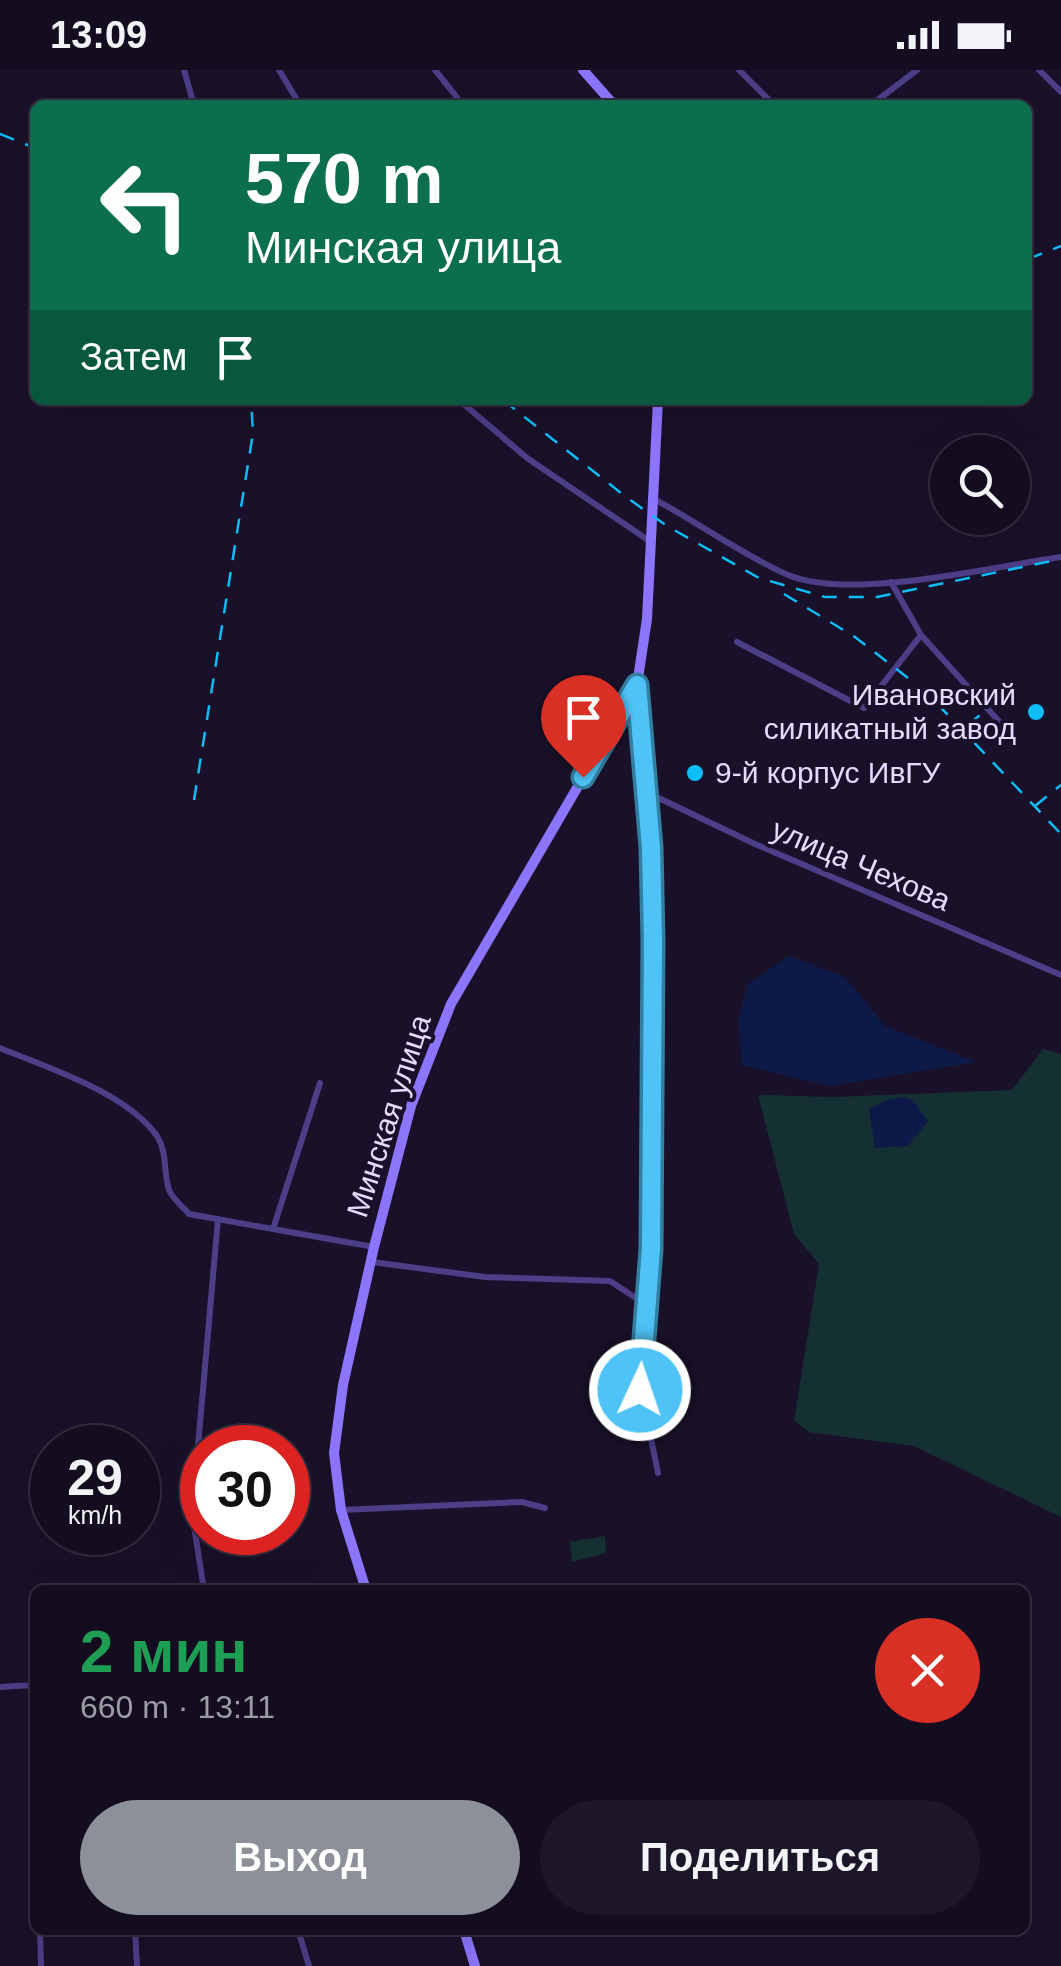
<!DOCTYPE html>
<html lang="ru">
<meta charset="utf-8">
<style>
:root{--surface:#130d1f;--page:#1c1628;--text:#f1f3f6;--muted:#9d9ca4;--line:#322d3d;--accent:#8c9099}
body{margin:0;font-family:Arial,sans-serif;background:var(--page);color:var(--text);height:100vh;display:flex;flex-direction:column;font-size:38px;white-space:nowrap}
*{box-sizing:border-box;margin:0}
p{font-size:32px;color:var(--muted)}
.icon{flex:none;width:55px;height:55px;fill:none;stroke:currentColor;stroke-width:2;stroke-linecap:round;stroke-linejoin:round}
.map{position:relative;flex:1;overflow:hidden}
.sheet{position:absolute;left:30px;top:1515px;width:1000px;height:350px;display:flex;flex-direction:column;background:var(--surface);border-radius:15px;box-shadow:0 10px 40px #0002,0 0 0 2px var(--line)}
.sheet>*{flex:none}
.guide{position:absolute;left:30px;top:30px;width:1002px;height:305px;border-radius:15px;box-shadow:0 10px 40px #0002,0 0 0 2px var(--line);background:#0b6e4f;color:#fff;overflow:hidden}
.buttons{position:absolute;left:930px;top:365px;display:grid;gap:20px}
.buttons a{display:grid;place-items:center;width:100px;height:100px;border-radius:50%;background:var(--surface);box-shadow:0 10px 40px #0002,0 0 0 2px var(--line);font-size:50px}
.speed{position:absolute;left:30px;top:1355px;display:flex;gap:20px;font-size:50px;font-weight:700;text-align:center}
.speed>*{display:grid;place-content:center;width:130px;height:130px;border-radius:50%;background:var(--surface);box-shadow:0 10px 40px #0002,0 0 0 2px var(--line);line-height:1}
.speed small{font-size:25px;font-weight:400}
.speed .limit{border:15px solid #d22;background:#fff;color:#111}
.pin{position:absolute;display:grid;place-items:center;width:85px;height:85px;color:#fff;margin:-102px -42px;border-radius:50% 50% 50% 0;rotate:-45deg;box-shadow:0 0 10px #0007}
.pin .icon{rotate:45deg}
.me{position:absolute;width:110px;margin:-55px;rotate:3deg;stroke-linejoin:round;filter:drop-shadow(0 0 8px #0008)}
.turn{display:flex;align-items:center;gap:35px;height:210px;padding:0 50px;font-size:45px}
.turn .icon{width:130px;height:130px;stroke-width:2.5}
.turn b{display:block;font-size:70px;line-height:85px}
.then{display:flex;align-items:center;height:95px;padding:0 50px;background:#0003;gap:20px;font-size:38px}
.round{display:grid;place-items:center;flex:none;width:105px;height:105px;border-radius:52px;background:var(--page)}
.head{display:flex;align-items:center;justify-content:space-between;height:170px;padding:0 50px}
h1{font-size:60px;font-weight:700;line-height:75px;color:#1e9e55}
.cta{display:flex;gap:20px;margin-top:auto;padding:20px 50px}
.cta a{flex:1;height:115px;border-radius:60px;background:var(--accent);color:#fff;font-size:40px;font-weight:700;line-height:115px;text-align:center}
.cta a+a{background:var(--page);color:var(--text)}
.status{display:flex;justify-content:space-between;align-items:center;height:70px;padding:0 50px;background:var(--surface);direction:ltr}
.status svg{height:28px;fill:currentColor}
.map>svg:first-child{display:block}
.green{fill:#153033}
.water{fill:#0d1947}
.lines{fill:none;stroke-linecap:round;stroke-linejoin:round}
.street{stroke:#4c3e87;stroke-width:6}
.secondary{stroke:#8d75fb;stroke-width:10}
.rail{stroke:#0dbdf7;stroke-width:2.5;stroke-dasharray:15 12;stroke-linecap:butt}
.route-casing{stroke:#337fa1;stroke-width:25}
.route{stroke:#4fc3f7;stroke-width:18}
.poi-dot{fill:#0dbdf7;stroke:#191129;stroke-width:4}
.labels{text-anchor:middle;stroke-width:8;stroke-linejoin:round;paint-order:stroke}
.poi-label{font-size:30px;fill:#e4dbfe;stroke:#191129;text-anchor:end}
.street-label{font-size:30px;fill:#e4dbfe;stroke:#191129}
</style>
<div class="status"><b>13:09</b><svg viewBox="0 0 49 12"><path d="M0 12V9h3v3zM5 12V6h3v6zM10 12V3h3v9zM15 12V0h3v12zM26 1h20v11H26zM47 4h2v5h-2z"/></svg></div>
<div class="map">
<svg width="1061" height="1896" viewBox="0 0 1061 1896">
<rect width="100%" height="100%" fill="#191129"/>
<path class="green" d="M 1043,979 L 1061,984 L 1061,1447 L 914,1376 L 809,1362 L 794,1351 L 819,1194 L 794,1164 L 758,1025 L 834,1027 L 1012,1020 Z
M 605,1466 L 606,1483 L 572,1492 L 570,1472 Z"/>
<path class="water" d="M 789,886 L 845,907 L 885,956 L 976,992 L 830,1016 L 742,995 L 738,951 L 748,914 Z
M 903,1027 L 913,1030 L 928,1051 L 908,1076 L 875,1078 L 869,1039 L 887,1030 Z"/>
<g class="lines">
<path class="street" d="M 184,0 L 194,35
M 279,0 L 300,35
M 435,0 L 463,35
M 739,0 L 774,35
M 1039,0 L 1061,22
M 871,35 L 917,0
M 459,330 L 527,388 L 651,472
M 654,429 C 697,452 746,487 788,505 C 851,531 991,497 1061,487
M 921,565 L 1014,668
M 737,572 L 864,638 L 921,565 L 891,512
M 637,616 L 651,777 L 653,871 L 651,1179 L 641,1320 L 658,1403
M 646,722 L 755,774 L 1061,905
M 0,978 C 48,998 126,1022 157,1066 C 168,1084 163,1102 169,1120 C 172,1128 183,1137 189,1144 L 374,1177
M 273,1159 L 320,1013
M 372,1192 L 485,1207 L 610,1211 L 645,1234
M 341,1440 L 522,1432 L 545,1438
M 204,1520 L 194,1456 L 196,1399 L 218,1149
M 33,1615 L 35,1683
M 0,1617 L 34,1615
M 40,1860 L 41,1896
M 135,1860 L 137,1896
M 298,1860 L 309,1896"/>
<path class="secondary" d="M 583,0 L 614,35
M 366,1520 L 341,1440 L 334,1383 L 343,1315 L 374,1177 L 411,1036 L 451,934 L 637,615 L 647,549 L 658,330
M 464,1860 L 475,1896"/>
<path class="rail" d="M 0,64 L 35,78
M 1028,189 L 1061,176
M 503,330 L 626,427 L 667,456 L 759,508 L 825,527 L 877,527 L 1061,489
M 784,524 L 855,567 L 926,622 L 1061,764
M 968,655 L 1006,623
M 194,730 L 253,363 L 251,330
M 1035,736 L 1061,715"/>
</g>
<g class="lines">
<g class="route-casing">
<path id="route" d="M 583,707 L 637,615 L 651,777 L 653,871 L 651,1179 L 640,1320"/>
</g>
<use href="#route" class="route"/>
</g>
<g class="poi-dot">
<circle cx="1036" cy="642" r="10"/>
<circle cx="695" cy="703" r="10"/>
</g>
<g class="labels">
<g class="poi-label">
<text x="1016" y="635">Ивановский<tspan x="1016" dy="34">силикатный завод</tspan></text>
<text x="715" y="713" text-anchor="start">9-й корпус ИвГУ</text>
</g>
<g class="street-label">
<text transform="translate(861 795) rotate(23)" y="10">улица Чехова</text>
<text transform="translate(389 1046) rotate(-72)" y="10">Минская улица</text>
</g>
</g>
</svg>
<div class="buttons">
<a><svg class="icon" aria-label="search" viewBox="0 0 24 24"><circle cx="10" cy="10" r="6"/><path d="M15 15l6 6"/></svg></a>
</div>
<div class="speed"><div>29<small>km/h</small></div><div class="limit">30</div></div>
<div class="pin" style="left:583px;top:707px;background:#d93025"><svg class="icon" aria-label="arrive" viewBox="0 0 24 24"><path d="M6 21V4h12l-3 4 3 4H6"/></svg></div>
<svg class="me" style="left:640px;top:1320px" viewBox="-20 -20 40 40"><circle r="17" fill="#4fc3f7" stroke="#fff" stroke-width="3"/><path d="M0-11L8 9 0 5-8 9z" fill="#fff"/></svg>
<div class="guide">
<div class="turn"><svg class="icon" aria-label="left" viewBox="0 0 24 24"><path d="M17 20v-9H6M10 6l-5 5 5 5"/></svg><div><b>570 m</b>Минская улица</div></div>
<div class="then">Затем<svg class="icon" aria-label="arrive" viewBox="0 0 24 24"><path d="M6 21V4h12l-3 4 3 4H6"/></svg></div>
</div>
<section class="sheet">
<div class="head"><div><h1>2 мин</h1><p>660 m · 13:11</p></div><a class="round" style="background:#d93025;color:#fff"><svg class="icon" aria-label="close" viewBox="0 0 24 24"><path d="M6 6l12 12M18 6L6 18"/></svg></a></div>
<div class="cta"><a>Выход</a><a>Поделиться</a></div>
</section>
</div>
